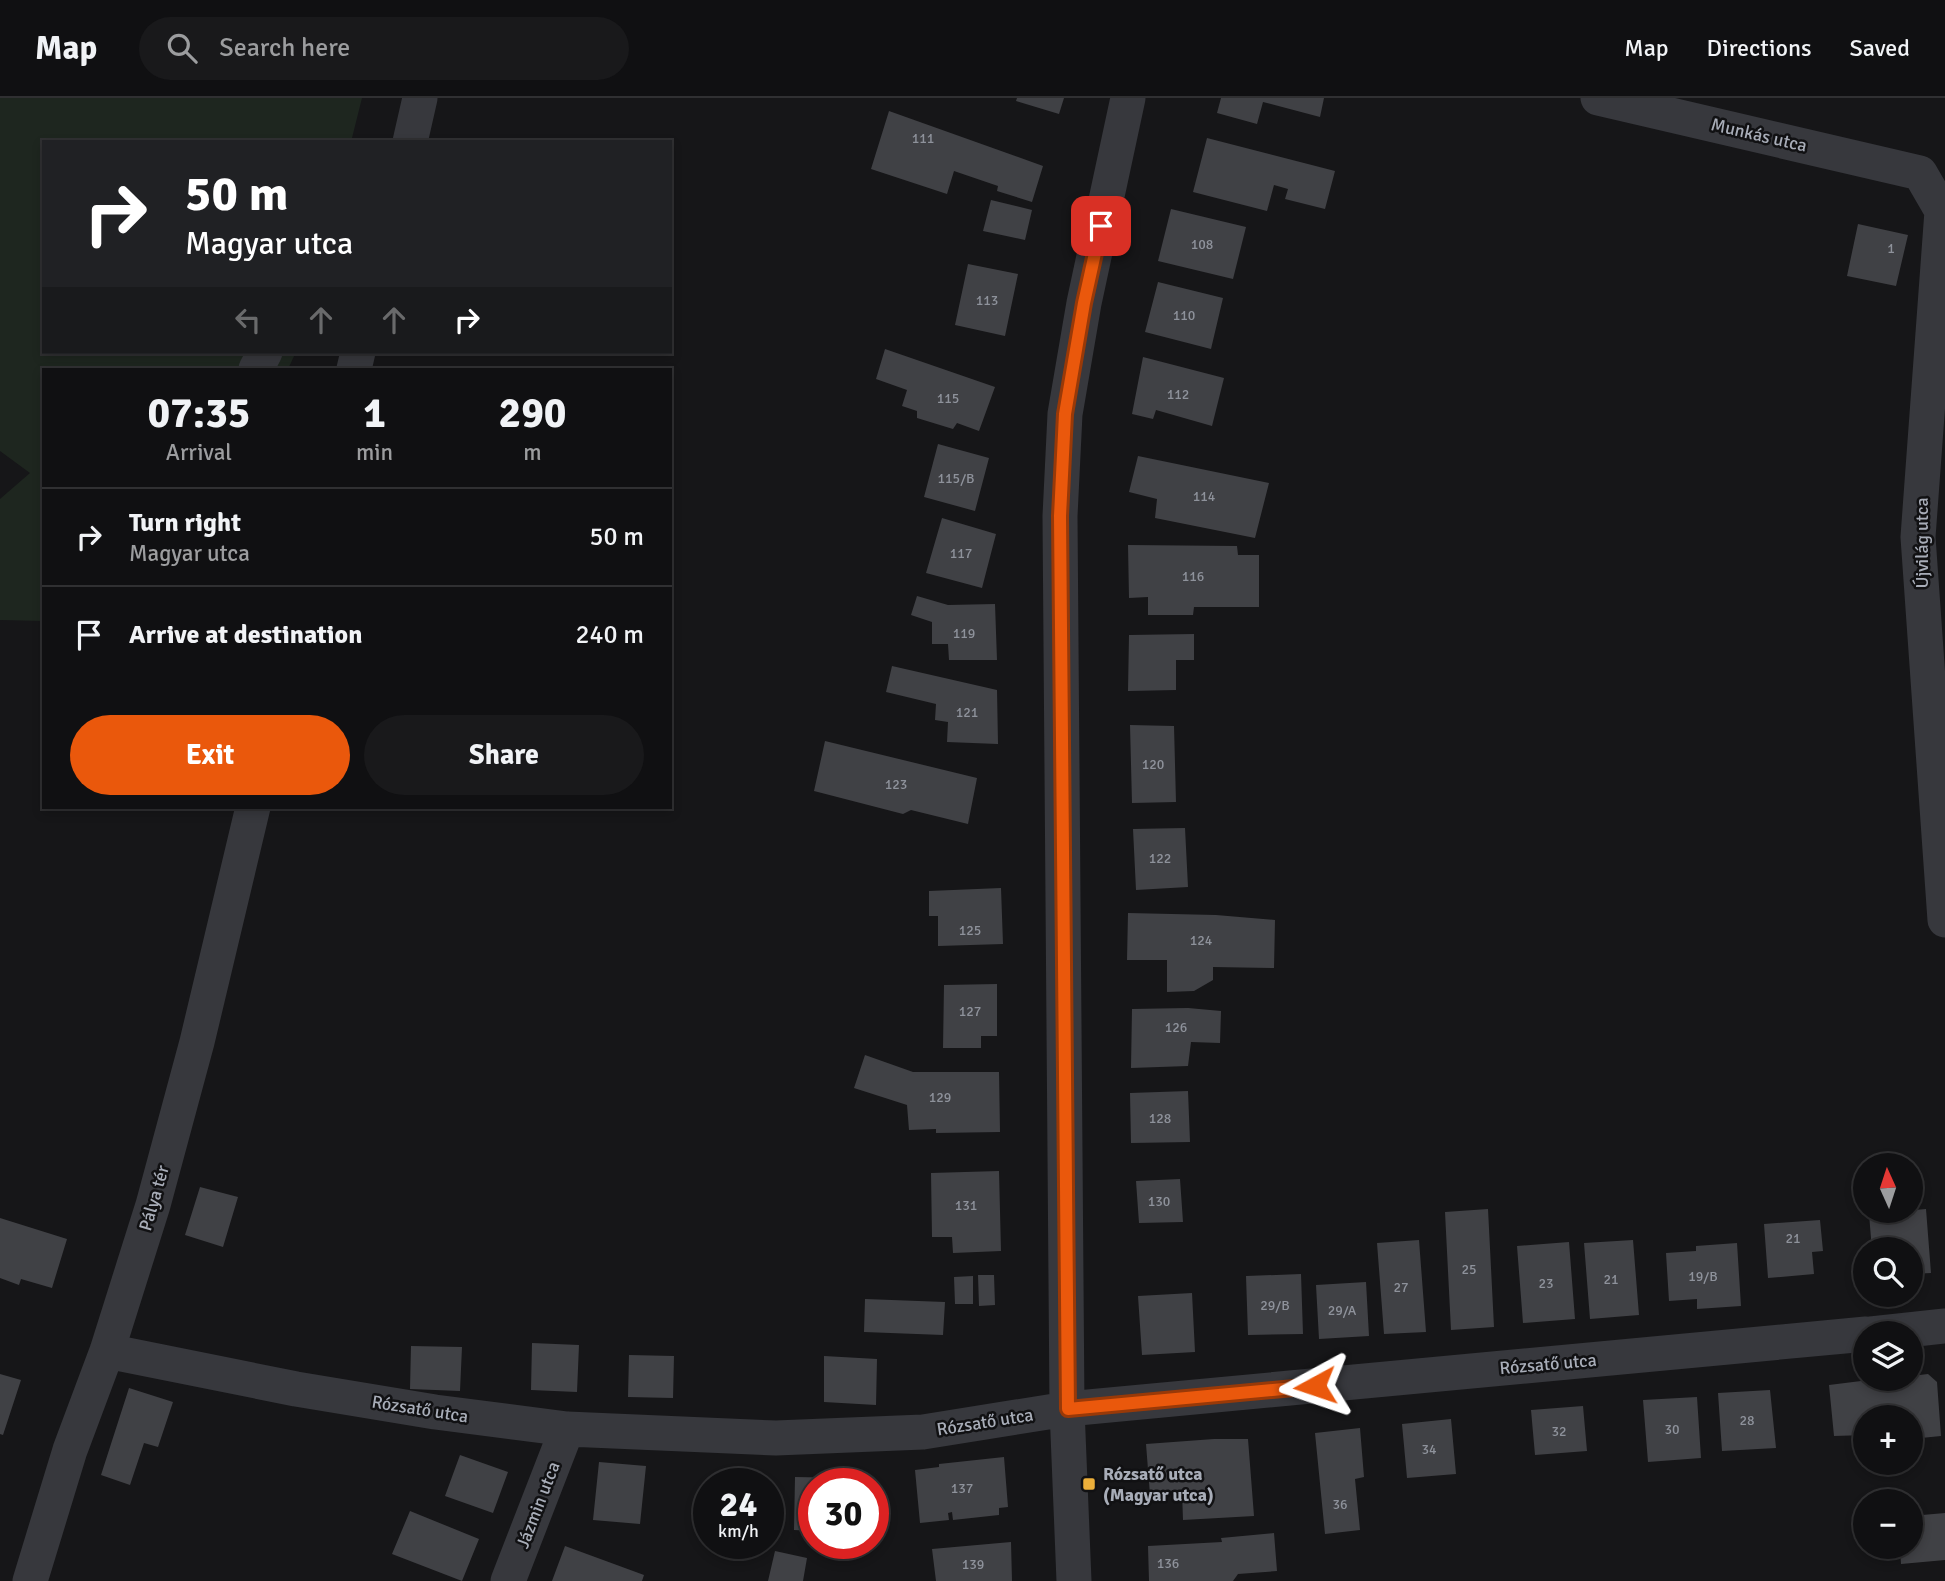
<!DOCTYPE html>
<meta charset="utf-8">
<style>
:root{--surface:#101012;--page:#19191b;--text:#f1f3f6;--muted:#9c9d9f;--line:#303032;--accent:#ea580c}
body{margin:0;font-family:Signika,sans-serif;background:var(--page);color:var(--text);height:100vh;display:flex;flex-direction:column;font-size:26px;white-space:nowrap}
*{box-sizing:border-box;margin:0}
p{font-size:23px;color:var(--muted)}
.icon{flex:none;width:38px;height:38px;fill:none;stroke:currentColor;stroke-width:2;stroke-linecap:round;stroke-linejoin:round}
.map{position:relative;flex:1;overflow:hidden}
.panel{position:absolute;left:42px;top:270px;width:630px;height:441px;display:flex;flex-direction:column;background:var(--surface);border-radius:0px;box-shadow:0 4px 10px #0003,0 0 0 2px var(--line)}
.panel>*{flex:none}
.banner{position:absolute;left:42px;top:42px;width:630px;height:214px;border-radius:0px;box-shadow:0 4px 10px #0003,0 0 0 2px var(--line);background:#202124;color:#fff;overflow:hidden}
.needle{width:46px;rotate:357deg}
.controls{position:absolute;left:1853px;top:1055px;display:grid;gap:14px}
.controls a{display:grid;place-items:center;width:70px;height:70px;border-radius:50%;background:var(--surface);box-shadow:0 4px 10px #0003,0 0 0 2px var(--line);font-size:35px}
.speed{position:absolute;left:693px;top:1370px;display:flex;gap:14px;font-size:35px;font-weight:700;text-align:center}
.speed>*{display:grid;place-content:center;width:91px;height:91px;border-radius:50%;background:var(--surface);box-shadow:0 4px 10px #0003,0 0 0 2px var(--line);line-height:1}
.speed small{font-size:18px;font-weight:400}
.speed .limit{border:10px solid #d22;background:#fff;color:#111}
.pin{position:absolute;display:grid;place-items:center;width:60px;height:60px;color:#fff;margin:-30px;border-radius:14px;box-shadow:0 4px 10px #0006}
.me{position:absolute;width:77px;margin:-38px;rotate:265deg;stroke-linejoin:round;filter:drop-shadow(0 0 5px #0008)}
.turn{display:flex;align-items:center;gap:24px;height:147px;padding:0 28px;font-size:32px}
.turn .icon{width:91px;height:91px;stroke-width:2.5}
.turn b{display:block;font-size:49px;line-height:60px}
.lanes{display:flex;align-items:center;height:66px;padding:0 28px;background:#0003;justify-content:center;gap:35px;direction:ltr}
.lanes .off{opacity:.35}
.eta{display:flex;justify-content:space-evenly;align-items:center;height:119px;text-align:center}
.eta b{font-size:42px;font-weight:800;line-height:49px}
.primary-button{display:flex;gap:14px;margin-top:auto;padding:14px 28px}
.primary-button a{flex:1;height:80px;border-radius:42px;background:var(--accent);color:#fff;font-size:28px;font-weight:800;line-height:80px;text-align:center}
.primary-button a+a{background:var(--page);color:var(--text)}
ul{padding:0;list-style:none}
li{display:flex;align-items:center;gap:21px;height:98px;padding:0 28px;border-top:2px solid var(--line)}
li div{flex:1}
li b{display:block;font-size:26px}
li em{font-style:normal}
header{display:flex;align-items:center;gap:42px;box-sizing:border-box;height:98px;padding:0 35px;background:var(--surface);border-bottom:2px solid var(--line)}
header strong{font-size:33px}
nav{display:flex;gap:38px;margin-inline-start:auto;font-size:24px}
.search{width:490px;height:63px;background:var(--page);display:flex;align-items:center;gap:18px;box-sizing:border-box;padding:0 24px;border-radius:38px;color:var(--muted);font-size:26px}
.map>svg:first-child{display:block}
.green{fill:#1e261f}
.building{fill:#404145}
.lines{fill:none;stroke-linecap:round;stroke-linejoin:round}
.minor{stroke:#37383d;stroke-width:35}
.route-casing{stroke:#983908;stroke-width:18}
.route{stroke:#ea580c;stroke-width:12}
.poi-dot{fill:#ecaf3a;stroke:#111113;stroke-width:2.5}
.labels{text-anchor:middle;stroke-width:5;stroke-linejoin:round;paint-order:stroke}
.number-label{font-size:14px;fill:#8e929b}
.street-label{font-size:18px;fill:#a8adb8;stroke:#111113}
.poi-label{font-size:18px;font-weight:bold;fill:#a8adb8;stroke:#111113;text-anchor:start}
</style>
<header>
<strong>Map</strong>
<div class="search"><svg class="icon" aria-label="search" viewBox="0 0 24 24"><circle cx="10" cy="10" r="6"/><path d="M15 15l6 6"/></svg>Search here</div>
<nav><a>Map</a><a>Directions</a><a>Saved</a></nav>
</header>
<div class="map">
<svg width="1945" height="1483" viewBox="0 0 1945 1483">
<rect width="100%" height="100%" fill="#161618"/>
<path class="green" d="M 0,0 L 362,0 L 351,44 L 44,44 L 44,254 L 296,254 L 288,271 L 44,271 L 44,523 L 0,522 L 0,401 L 30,375 L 0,353 Z"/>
<path class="building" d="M 1017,0 L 1064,0 L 1059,16 L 1016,3 Z
M 1221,0 L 1324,0 L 1320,19 L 1263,4 L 1257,26 L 1217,15 Z
M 889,13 L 1043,68 L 1032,104 L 997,93 L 998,88 L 954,73 L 947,96 L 871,71 Z
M 1207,40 L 1335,73 L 1325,111 L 1285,101 L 1288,91 L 1274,87 L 1267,113 L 1193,94 Z
M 991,102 L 1032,112 L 1025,142 L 983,133 Z
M 1171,111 L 1246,129 L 1233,181 L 1158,163 Z
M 1858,126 L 1908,137 L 1896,188 L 1847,178 Z
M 968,166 L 1018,176 L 1005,238 L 955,227 Z
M 1158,184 L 1223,200 L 1211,251 L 1145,234 Z
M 885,251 L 995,289 L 979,333 L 957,325 L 953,331 L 917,320 L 917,313 L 902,308 L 907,292 L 876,281 Z
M 1143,259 L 1224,280 L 1212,328 L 1156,312 L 1153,321 L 1132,316 Z
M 938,346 L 989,360 L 975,413 L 924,399 Z
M 1138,358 L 1269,385 L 1255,440 L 1155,420 L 1157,401 L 1129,394 Z
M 942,420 L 996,436 L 982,490 L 926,475 Z
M 1128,447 L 1237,448 L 1238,457 L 1259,457 L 1259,509 L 1194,509 L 1193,517 L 1148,517 L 1148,499 L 1129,500 Z
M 917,498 L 948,507 L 995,506 L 997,562 L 949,562 L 948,546 L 932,546 L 932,524 L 911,517 Z
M 1194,536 L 1194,562 L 1176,562 L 1176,592 L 1128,593 L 1129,537 Z
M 892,568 L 997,592 L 998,646 L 947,644 L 948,624 L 935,622 L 936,606 L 886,594 Z
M 1130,627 L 1174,628 L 1176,704 L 1132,705 Z
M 825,643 L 977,680 L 968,726 L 911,712 L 903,716 L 814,693 Z
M 1185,730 L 1188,789 L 1136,792 L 1133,731 Z
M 1001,790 L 1003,846 L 938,848 L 938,818 L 929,818 L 929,793 Z
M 1128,815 L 1216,817 L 1275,822 L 1274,870 L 1213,869 L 1213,882 L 1194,893 L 1167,894 L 1167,862 L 1127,862 Z
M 997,886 L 997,938 L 981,938 L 981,950 L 943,950 L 944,887 Z
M 1188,910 L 1221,913 L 1220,945 L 1191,944 L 1188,968 L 1131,970 L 1132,911 Z
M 865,957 L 913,974 L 999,974 L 1000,1034 L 936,1035 L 936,1031 L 909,1032 L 907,1007 L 854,990 Z
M 1188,993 L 1190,1044 L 1131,1045 L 1130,995 Z
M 999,1073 L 1001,1153 L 953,1155 L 952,1139 L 932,1139 L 931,1075 Z
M 1180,1081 L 1183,1124 L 1139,1125 L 1136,1083 Z
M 200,1089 L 238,1099 L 223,1149 L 185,1137 Z
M 1488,1111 L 1494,1229 L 1451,1232 L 1445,1114 Z
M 1926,1111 L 1931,1175 L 1911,1176 L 1911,1152 L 1872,1152 L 1869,1116 Z
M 0,1120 L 67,1141 L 52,1190 L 21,1181 L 19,1187 L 0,1180 Z
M 1820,1122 L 1823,1153 L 1812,1154 L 1814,1176 L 1768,1180 L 1764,1126 Z
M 1419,1142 L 1426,1234 L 1384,1236 L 1377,1145 Z
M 1633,1142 L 1639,1217 L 1590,1221 L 1584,1145 Z
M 1569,1144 L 1575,1221 L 1523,1225 L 1517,1148 Z
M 1737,1145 L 1741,1208 L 1697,1211 L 1697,1201 L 1669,1203 L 1666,1155 L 1696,1153 L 1696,1148 Z
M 1301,1176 L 1303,1236 L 1248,1237 L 1246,1178 Z
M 978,1177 L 994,1177 L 995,1207 L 979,1208 Z
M 973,1178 L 973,1206 L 955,1206 L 954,1179 Z
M 1366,1184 L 1369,1238 L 1319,1241 L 1316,1187 Z
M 1192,1195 L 1195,1254 L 1142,1257 L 1138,1198 Z
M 865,1201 L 945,1204 L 943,1237 L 864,1234 Z
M 532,1245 L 579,1247 L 577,1294 L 531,1292 Z
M 411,1248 L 462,1249 L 460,1293 L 410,1291 Z
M 629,1257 L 674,1258 L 673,1300 L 628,1299 Z
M 824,1258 L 877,1261 L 876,1307 L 824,1304 Z
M 0,1276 L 21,1282 L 3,1337 L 0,1336 Z
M 1928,1276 L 1937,1284 L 1941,1338 L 1911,1341 L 1911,1320 L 1866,1320 L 1866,1337 L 1834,1338 L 1829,1287 L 1877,1281 L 1911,1281 L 1911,1278 Z
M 129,1290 L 173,1304 L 158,1349 L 144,1345 L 130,1387 L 101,1377 Z
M 1770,1292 L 1776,1350 L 1722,1353 L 1718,1295 Z
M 1697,1299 L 1701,1360 L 1648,1364 L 1643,1302 Z
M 1583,1308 L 1587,1353 L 1535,1357 L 1531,1312 Z
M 1451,1321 L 1456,1376 L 1407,1380 L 1402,1326 Z
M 1360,1330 L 1364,1379 L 1355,1381 L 1360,1432 L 1325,1436 L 1315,1335 Z
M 1214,1341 L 1248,1341 L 1254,1418 L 1183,1422 L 1182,1394 L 1150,1397 L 1146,1346 Z
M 460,1357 L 508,1374 L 493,1415 L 445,1398 Z
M 1004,1359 L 1008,1409 L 999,1410 L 999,1417 L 953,1422 L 952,1414 L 948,1415 L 949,1422 L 920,1425 L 915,1372 L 939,1369 L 939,1366 Z
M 599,1364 L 646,1368 L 640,1426 L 593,1422 Z
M 795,1379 L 848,1380 L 848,1386 L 814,1386 L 814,1433 L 794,1432 Z
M 410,1413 L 479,1441 L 462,1483 L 392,1456 Z
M 1945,1415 L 1945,1462 L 1901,1466 L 1900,1449 L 1911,1449 L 1911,1418 Z
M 1274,1435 L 1277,1473 L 1238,1476 L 1233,1483 L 1149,1483 L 1148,1448 L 1222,1444 L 1221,1440 Z
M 1011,1444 L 1012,1483 L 936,1483 L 932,1451 Z
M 565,1448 L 644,1477 L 642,1483 L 552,1483 Z
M 775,1453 L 807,1460 L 803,1483 L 768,1483 Z"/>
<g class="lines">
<path class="minor" d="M 1598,0 L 1920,75 L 1942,113 L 1918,439 L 1945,822
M 410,44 L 420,0
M 256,271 L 265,254
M 354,271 L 358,254
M 1871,1236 L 1945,1228
M 107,1253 L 296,1291 L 435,1314 L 567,1331 L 776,1340 L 923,1334 L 1067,1311 L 1866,1236
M 30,1483 L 70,1352 L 107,1253 L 153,1107 L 197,944 L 253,709
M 508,1483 L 567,1331
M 1074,1483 L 1067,1311 L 1060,418 L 1065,316 L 1084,205 L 1128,0"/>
</g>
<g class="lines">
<g class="route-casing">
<path id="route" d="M 1101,128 L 1084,205 L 1065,316 L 1060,418 L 1068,1311 L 1315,1288"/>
</g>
<use href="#route" class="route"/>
</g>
<rect class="poi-dot" x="1082" y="1379" width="14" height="14" rx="3.5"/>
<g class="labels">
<g class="number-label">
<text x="923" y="45">111</text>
<text x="1202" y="151">108</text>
<text x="1891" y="155">1</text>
<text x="987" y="207">113</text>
<text x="1184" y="222">110</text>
<text x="1178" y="301">112</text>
<text x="948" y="305">115</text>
<text x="956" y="385">115/B</text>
<text x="1204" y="403">114</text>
<text x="961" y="460">117</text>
<text x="1193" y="483">116</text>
<text x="964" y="540">119</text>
<text x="967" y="619">121</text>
<text x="1153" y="671">120</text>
<text x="896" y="691">123</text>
<text x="1160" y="765">122</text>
<text x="970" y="837">125</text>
<text x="1201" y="847">124</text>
<text x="970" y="918">127</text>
<text x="1176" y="934">126</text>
<text x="940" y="1004">129</text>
<text x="1160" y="1025">128</text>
<text x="1159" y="1108">130</text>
<text x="966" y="1112">131</text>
<text x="1793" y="1145">21</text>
<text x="1469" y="1176">25</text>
<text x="1703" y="1183">19/B</text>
<text x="1611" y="1186">21</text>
<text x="1546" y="1190">23</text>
<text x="1401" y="1194">27</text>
<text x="1275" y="1212">29/B</text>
<text x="1342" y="1217">29/A</text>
<text x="1747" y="1327">28</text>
<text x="1672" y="1336">30</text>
<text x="1559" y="1338">32</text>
<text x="1429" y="1356">34</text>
<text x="962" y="1395">137</text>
<text x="1340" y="1411">36</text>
<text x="1168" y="1470">136</text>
<text x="973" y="1471">139</text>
</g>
<g class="street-label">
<text transform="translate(1759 37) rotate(13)" y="6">Munkás utca</text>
<text transform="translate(1922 445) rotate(-90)" y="6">Újvilág utca</text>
<text transform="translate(154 1100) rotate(-74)" y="6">Pálya tér</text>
<text transform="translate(1548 1266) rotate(-5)" y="6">Rózsatő utca</text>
<text transform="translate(420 1311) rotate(9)" y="6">Rózsatő utca</text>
<text transform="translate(985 1324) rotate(-9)" y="6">Rózsatő utca</text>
<text transform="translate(538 1407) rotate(-69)" y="6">Jázmin utca</text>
</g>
<g class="poi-label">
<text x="1103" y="1382">Rózsatő utca<tspan x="1103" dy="21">(Magyar utca)</tspan></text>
</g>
</g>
</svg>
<div class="controls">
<a><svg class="needle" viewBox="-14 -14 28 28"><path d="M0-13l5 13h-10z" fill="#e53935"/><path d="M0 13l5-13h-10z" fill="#9c9d9f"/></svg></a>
<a><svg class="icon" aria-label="search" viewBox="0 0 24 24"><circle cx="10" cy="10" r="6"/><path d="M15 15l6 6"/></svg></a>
<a><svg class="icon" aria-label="layers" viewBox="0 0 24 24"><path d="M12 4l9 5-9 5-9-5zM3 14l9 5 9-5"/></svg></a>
<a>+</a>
<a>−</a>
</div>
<div class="speed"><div>24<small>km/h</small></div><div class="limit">30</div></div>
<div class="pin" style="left:1101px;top:128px;background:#d93025"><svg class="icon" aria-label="arrive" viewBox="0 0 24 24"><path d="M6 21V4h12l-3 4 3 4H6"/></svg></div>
<svg class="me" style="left:1315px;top:1288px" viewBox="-20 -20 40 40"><path d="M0-17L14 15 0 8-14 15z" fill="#ea580c" stroke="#fff" stroke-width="4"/></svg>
<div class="banner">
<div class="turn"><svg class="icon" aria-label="right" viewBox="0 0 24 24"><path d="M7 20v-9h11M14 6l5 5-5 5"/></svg><div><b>50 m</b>Magyar utca</div></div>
<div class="lanes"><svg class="icon off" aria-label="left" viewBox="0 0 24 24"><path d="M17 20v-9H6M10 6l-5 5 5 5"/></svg><svg class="icon off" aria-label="ahead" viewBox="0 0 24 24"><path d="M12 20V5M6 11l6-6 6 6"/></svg><svg class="icon off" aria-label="ahead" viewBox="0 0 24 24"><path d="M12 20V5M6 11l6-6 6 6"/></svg><svg class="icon" aria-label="right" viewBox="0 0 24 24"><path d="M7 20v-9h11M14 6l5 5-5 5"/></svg></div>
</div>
<section class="panel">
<div class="eta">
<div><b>07:35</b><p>Arrival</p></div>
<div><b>1</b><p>min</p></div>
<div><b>290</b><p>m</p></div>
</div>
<ul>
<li><svg class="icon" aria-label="right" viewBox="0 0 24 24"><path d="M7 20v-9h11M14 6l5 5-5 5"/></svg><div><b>Turn right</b><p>Magyar utca</p></div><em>50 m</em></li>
<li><svg class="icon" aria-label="arrive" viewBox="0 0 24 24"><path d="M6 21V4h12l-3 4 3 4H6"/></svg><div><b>Arrive at destination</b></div><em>240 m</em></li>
</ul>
<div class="primary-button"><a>Exit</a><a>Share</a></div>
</section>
</div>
